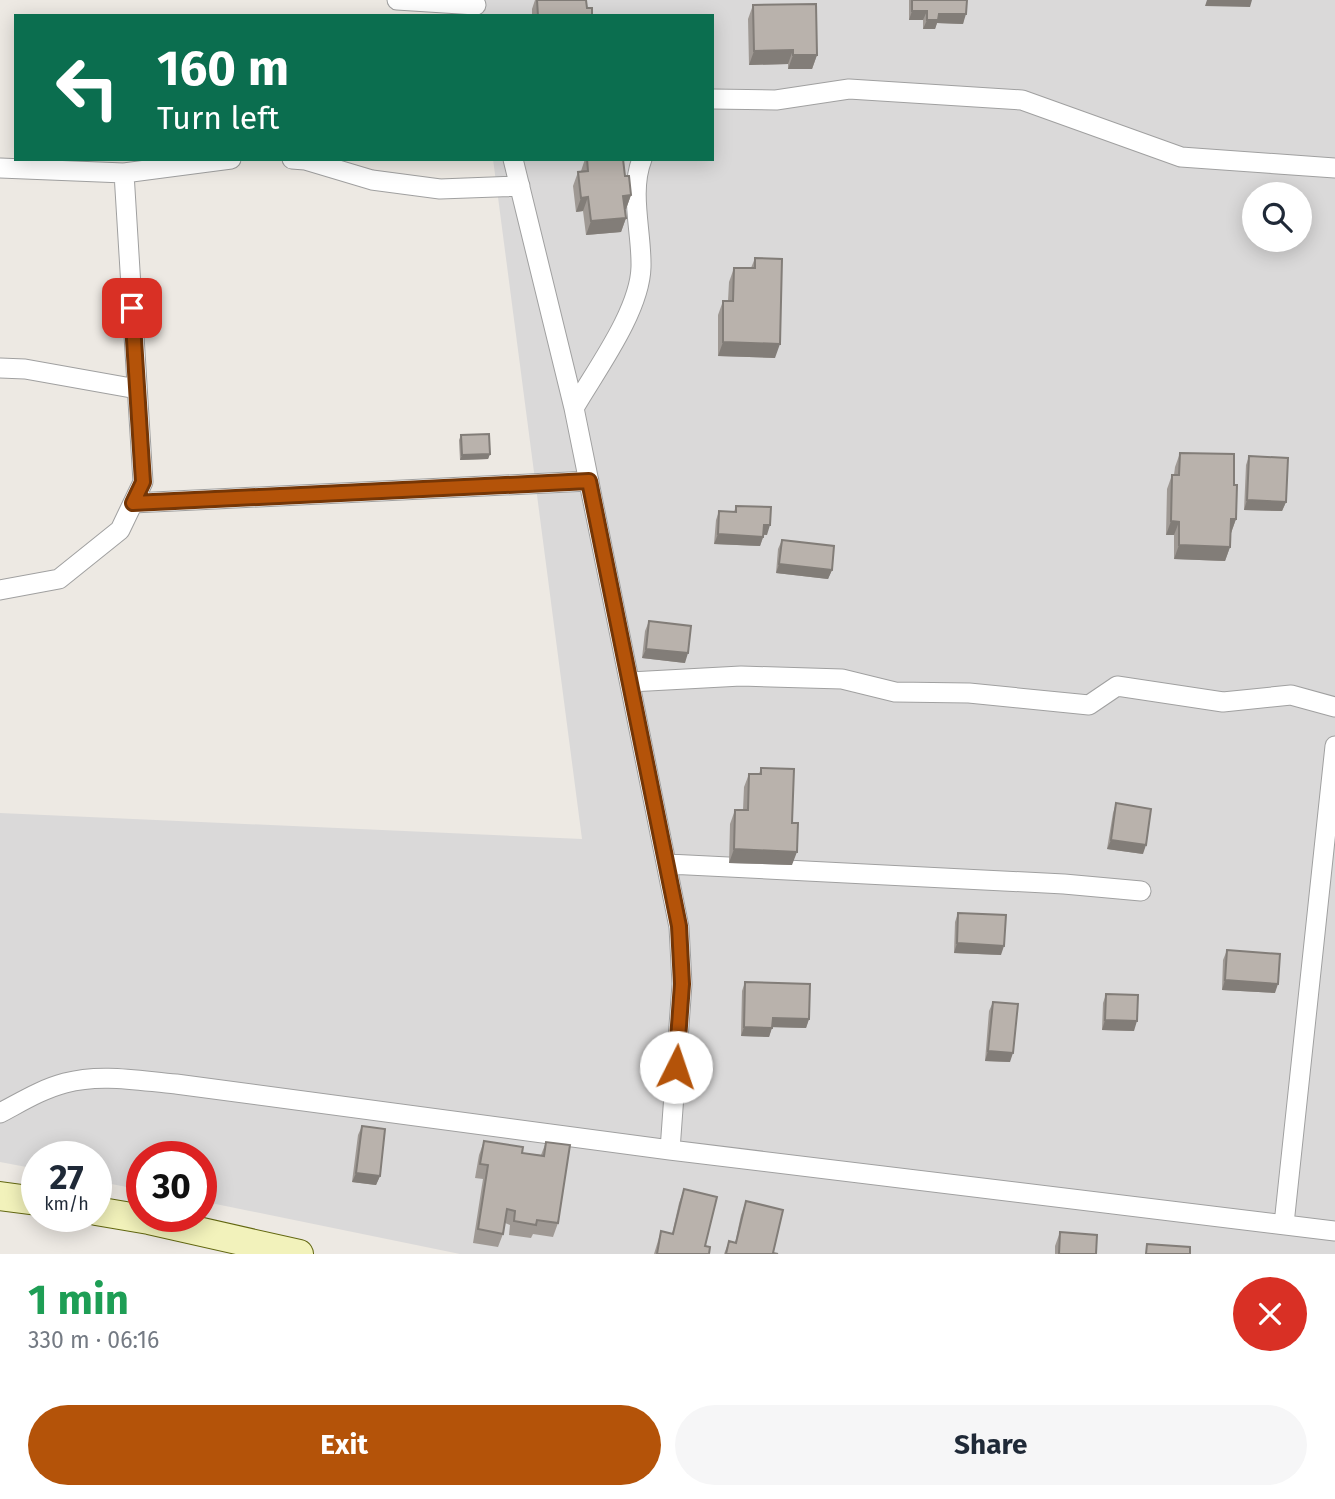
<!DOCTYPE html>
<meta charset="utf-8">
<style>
:root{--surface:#fff;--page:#f6f6f7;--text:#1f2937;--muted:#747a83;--accent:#b45309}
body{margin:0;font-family:"Fira Sans",sans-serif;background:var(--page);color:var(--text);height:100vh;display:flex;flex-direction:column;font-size:26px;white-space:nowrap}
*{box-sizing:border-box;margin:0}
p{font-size:23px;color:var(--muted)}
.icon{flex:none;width:38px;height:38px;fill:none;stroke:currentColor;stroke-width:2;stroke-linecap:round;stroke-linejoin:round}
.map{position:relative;height:1254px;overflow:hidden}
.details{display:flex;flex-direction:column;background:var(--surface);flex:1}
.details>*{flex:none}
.top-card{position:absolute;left:14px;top:14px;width:700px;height:147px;border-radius:0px;box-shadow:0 4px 18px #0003;background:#0b6e4f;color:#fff;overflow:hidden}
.buttons{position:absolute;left:1242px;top:182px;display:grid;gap:14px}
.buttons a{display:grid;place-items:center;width:70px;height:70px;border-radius:50%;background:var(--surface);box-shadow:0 4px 18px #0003;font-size:35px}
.speed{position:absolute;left:21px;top:1141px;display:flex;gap:14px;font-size:35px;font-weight:700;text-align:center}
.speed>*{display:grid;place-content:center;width:91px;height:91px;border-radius:50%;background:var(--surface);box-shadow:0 4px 18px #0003;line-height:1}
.speed small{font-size:18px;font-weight:400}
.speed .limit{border:10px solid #d22;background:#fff;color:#111}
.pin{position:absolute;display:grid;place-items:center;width:60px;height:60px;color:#fff;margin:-30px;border-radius:14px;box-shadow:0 4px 10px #0006}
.me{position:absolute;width:77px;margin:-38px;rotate:4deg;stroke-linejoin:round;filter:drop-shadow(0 0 5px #0008)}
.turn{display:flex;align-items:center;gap:24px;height:147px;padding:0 28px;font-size:32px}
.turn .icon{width:91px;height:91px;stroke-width:2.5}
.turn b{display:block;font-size:49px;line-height:60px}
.round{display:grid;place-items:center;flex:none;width:74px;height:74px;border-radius:37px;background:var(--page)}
.summary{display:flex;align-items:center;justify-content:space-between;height:119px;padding:0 28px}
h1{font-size:42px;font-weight:700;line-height:52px;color:#1e9e55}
.action{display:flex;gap:14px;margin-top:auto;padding:14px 28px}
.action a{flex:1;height:80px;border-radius:42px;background:var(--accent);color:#fff;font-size:28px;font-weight:700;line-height:80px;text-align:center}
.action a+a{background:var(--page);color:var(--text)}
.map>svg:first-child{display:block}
.residential{fill:#dad9d9;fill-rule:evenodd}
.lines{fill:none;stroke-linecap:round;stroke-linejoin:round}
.street-casing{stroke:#a0a0a0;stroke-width:21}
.secondary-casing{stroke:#626710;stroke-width:30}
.street{stroke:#fff;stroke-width:19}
.secondary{stroke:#f2f2bb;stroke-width:28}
.wall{fill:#9f9994}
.shaded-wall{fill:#827d78}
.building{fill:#b9b2ac;stroke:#827d78;stroke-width:2}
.route-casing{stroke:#753606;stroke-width:18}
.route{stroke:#b45309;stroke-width:12}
</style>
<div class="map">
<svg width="1335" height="1254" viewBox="0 0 1335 1254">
<rect width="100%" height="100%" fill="#ede9e3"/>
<path class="residential" d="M 473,0 L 1335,0 L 1335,1254 L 460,1254 L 201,1201 L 201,1157 L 142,1157 L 142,1190 L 96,1181 L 96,1157 L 37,1157 L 37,1169 L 0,1162 L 0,813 L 582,839 L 493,159 L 712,159 L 712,16 L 475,16 ZM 1255,194 L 1300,194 L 1300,240 L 1255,240 Z"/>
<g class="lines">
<g class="street-casing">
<path id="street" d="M 397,0 L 476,5
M 712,99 L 776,100 L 849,89 L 1022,100 L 1181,157 L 1335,168
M 292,159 L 305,160 L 372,180 L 440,189 L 520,186
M 513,159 L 574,408 L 679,927 L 682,984 L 670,1150
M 0,168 L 124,173 L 143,482 L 120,530 L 59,579 L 0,590
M 124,173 L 231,159
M 0,368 L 25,369 L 137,389
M 574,408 C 596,370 640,311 641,267 C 642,233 629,192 642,159
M 133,503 L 589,481
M 630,682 L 741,676 L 842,679 L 895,692 L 969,693 L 1089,705 L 1117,686 L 1223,702 L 1291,695 L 1335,707
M 668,864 L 1064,884 L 1141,891
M 0,1113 C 21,1102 42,1089 65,1083 C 101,1073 140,1081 176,1084 L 670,1150 L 1335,1231
M 1284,1224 L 1335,746"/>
</g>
<g class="secondary-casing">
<path id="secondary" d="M 0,1196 L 37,1201
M 96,1211 L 149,1220 L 299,1254"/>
</g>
<use href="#street" class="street"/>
<use href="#secondary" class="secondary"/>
</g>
<path class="wall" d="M 535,0 L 586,0 L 587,8 L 592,16 L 532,16 L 532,9 Z
M 909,0 L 967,0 L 963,24 L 937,23 L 935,29 L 923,29 L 923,20 L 909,20 Z
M 753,5 L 817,55 L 812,69 L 788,69 L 788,64 L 749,65 L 748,19 Z
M 585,159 L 623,159 L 625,176 L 631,195 L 626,209 L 625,209 L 626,218 L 621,232 L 586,235 L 583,211 L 576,212 L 573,186 L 578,172 L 581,171 Z
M 755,258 L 775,358 L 718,356 L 718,315 L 723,301 L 728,301 L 729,282 L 734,268 L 751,268 Z
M 461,435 L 490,454 L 488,459 L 460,460 L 459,440 Z
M 1180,453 L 1234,485 L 1236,519 L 1231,533 L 1230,547 L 1225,561 L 1174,559 L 1174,535 L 1166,535 L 1167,489 L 1172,475 L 1174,475 L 1175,467 Z
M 1249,456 L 1286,502 L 1282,511 L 1244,510 L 1246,465 Z
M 736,506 L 767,535 L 764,535 L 760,546 L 714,544 L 716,520 L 719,511 L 734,512 Z
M 782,540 L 832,570 L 828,579 L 776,573 L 778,549 Z
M 649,621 L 685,663 L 642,658 L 645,631 Z
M 761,768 L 792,823 L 792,865 L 729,863 L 730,824 L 735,810 L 743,810 L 744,787 L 749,774 L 759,774 Z
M 1116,803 L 1143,854 L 1107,849 L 1113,813 Z
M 958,913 L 1001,955 L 954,953 L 955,922 Z
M 1227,950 L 1275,993 L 1222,990 L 1223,960 Z
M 745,982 L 809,1019 L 806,1028 L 772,1027 L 769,1037 L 741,1036 L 742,991 Z
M 1106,994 L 1134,1031 L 1102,1030 L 1103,1003 Z
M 993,1002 L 1010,1062 L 985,1061 L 989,1011 Z
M 362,1126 L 380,1176 L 376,1185 L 352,1182 L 358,1135 Z
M 484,1141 L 522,1153 L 541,1155 L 546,1142 L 558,1223 L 553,1237 L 533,1234 L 531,1238 L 509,1235 L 510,1225 L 505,1223 L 503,1234 L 498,1247 L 473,1243 L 483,1179 L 475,1178 L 479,1155 Z
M 684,1189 L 709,1254 L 654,1254 L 661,1231 L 672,1234 L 679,1203 Z
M 746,1201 L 773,1253 L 778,1254 L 724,1254 L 729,1241 L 735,1243 L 741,1215 Z
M 1060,1232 L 1096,1254 L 1055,1254 L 1055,1246 Z"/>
<path class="shaded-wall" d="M 1207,0 L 1252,0 L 1250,7 L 1205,6 Z
M 912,11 L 927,11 L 923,20 L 909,20 Z
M 939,14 L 966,14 L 963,24 L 937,23 L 935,29 L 923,29 L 927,20 Z
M 793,50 L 788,64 L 749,65 L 754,51 Z
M 793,55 L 817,55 L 812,69 L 788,69 Z
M 631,195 L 626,209 L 618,209 L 623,196 Z
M 588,197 L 583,211 L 576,212 L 581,198 Z
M 626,218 L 621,232 L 586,235 L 591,221 Z
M 723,342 L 780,344 L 775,358 L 718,356 Z
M 490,454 L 488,459 L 460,460 L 462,455 Z
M 1247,500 L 1286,502 L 1282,511 L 1244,510 Z
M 1231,519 L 1236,519 L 1231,533 Z
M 1171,521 L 1179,522 L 1174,535 L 1166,535 Z
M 764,525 L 770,525 L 767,535 L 760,534 Z
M 718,534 L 763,537 L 760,546 L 714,544 Z
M 1179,545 L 1230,547 L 1225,561 L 1174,559 Z
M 779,564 L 832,570 L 828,579 L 776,573 Z
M 646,649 L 688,653 L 685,663 L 642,658 Z
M 1111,840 L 1146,845 L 1143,854 L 1107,849 Z
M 734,849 L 797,852 L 792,865 L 729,863 Z
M 957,943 L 1004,946 L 1001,955 L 954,953 Z
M 1225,980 L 1278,984 L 1275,993 L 1222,990 Z
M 773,1018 L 809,1019 L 806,1028 L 769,1027 Z
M 1105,1020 L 1137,1021 L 1134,1031 L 1102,1030 Z
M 744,1027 L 772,1028 L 769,1037 L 741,1036 Z
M 988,1051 L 1013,1053 L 1010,1062 L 985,1061 Z
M 356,1173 L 380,1176 L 376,1185 L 352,1182 Z"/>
<path class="building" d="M 537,0 L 586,0 L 587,8 L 592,8 L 592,16 L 538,16 Z
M 912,0 L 967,0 L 966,14 L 939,14 L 938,20 L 927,20 L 927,11 L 912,11 Z
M 816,4 L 817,55 L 793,55 L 793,50 L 754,51 L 753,5 Z
M 587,159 L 623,159 L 625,176 L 629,176 L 631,195 L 623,196 L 626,218 L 591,221 L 588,197 L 581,198 L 578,172 L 588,171 Z
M 755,258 L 782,259 L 780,344 L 723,342 L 723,301 L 733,301 L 734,268 L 755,268 Z
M 489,434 L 490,454 L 462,455 L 461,435 Z
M 1180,453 L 1234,454 L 1234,485 L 1237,485 L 1236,519 L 1231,519 L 1230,547 L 1179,545 L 1179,522 L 1171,521 L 1172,475 L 1179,475 Z
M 1249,456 L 1288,458 L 1286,502 L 1247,500 Z
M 736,506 L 771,507 L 770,525 L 764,525 L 763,537 L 718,534 L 719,511 L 736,512 Z
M 782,540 L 834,546 L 832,570 L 779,564 Z
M 649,621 L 691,626 L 688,653 L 646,649 Z
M 761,768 L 794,769 L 792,823 L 798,823 L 797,852 L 734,849 L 735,810 L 748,810 L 749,774 L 761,774 Z
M 1116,803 L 1151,809 L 1146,845 L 1111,840 Z
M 958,913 L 1006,915 L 1004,946 L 957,943 Z
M 1227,950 L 1280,954 L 1278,984 L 1225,980 Z
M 745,982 L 810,984 L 809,1019 L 773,1018 L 772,1028 L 744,1027 Z
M 1106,994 L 1138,995 L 1137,1021 L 1105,1020 Z
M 993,1002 L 1018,1004 L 1013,1053 L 988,1051 Z
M 362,1126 L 385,1129 L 380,1176 L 356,1173 Z
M 484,1141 L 523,1147 L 522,1153 L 544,1156 L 546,1142 L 570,1145 L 558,1223 L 537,1220 L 536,1225 L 514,1221 L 515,1211 L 507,1209 L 503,1234 L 478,1229 L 488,1165 L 480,1164 Z
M 684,1189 L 717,1197 L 705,1246 L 710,1247 L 709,1254 L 657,1254 L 661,1231 L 673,1234 Z
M 746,1201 L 783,1210 L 773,1253 L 778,1254 L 726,1254 L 729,1241 L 736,1243 Z
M 1060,1232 L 1097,1235 L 1096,1254 L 1059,1254 Z
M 1147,1244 L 1190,1247 L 1190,1254 L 1146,1254 Z"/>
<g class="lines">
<g class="route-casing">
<path id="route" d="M 132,308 L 143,482 L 133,503 L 589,481 L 679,926 L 682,984 L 676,1067"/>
</g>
<use href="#route" class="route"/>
</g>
</svg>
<div class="buttons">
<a><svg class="icon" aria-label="search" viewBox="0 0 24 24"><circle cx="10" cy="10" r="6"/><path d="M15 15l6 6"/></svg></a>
</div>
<div class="speed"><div>27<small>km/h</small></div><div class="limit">30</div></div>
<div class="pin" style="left:132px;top:308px;background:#d93025"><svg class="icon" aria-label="arrive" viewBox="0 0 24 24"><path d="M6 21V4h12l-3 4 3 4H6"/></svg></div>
<svg class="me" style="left:676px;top:1067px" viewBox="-20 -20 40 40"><circle r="19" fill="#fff"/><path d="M0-13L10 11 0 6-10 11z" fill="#b45309"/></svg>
<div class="top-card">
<div class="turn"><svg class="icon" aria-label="left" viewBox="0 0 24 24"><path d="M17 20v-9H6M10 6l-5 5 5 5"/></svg><div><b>160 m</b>Turn left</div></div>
</div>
</div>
<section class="details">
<div class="summary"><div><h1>1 min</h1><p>330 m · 06:16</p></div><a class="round" style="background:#d93025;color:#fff"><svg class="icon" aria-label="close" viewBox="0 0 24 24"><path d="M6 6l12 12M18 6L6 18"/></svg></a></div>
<div class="action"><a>Exit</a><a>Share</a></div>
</section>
